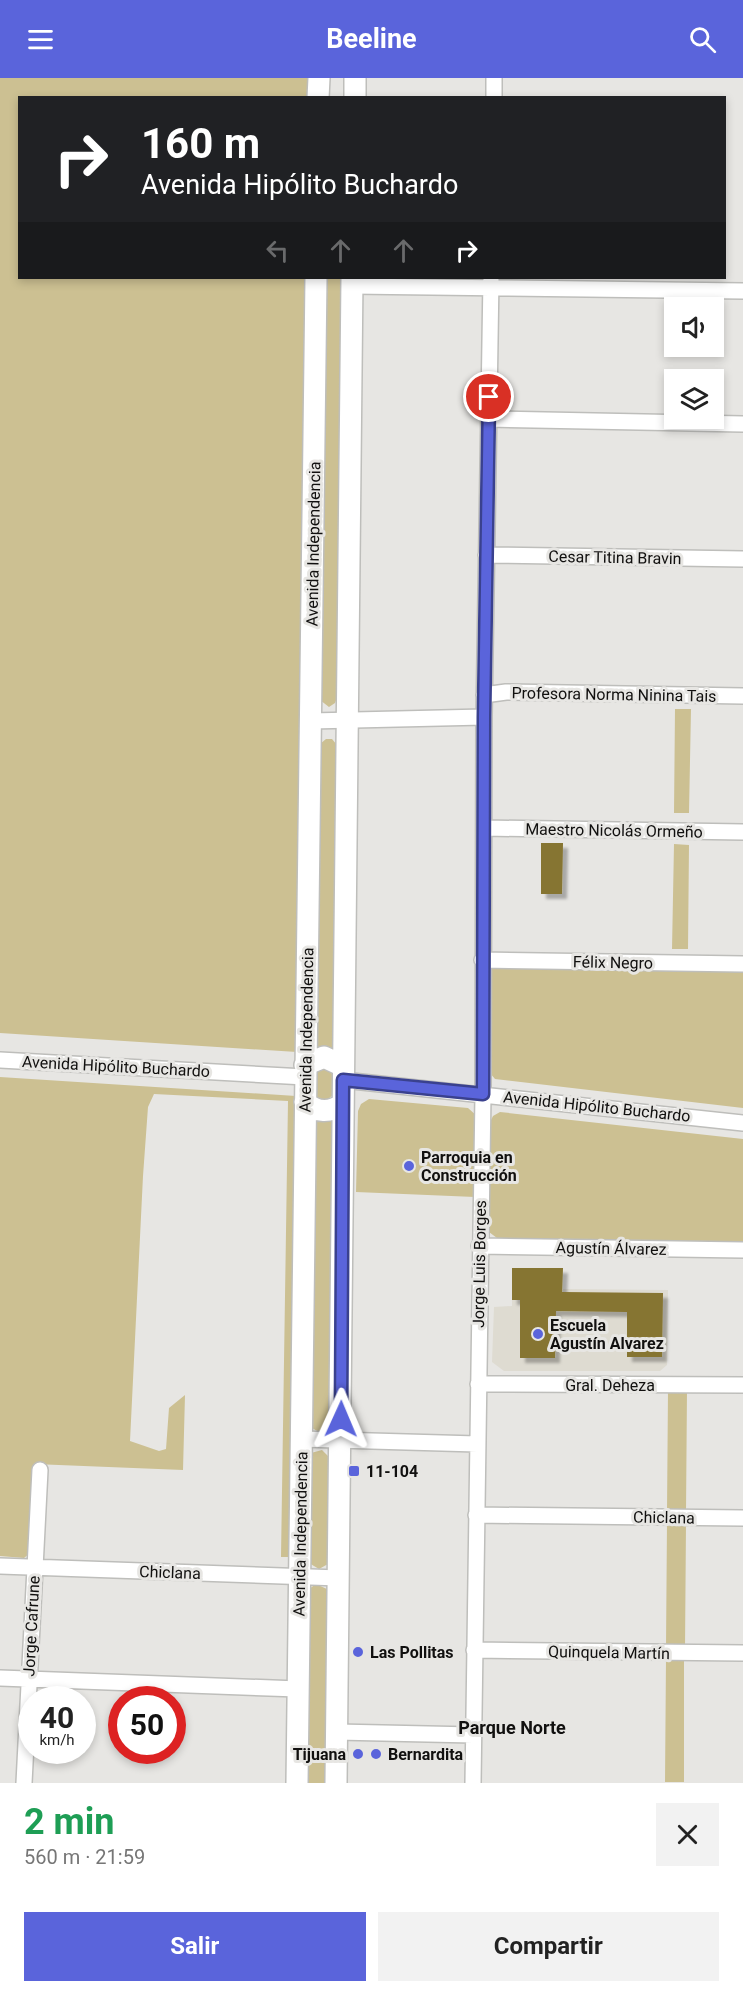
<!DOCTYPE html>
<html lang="es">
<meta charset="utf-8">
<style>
:root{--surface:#fff;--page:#f2f2f2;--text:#222;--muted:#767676;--accent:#5a64db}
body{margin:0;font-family:Roboto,sans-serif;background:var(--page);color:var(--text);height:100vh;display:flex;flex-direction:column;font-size:22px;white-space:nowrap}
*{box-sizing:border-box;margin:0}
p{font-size:20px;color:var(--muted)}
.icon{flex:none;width:33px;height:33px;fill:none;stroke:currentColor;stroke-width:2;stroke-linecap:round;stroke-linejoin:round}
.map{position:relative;height:1705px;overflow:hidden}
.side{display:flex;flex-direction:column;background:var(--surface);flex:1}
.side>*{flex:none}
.banner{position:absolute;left:18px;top:18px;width:708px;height:183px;border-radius:0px;box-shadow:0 3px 9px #0003;background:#202124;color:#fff;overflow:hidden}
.tools{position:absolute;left:664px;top:219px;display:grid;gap:12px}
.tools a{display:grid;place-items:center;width:60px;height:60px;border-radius:0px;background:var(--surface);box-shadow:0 3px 9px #0003;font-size:30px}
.speed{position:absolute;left:18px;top:1608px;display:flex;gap:12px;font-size:30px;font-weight:700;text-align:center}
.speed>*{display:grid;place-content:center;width:78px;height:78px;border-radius:50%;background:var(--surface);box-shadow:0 3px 9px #0003;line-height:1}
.speed small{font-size:15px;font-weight:400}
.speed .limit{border:9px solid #d22;background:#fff;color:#111}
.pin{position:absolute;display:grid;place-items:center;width:51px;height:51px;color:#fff;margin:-26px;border:3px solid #fff;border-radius:50%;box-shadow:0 2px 6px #0007}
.me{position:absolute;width:66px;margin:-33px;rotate:1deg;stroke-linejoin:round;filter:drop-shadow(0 0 4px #0008)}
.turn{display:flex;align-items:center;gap:21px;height:126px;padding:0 24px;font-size:27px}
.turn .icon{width:78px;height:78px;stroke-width:2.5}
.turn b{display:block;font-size:42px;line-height:51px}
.lanes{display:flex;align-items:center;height:57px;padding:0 24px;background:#0003;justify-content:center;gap:30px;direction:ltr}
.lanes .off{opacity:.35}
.round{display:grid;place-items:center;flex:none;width:63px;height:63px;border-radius:0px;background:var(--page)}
.overview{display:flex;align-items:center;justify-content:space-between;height:102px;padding:0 24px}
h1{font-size:36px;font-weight:700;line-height:45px;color:#1e9e55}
.cta{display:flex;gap:12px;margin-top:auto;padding:12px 24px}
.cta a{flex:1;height:69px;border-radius:0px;background:var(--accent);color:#fff;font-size:24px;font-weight:700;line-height:69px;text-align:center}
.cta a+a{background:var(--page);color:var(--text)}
header{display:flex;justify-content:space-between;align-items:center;height:78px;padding:0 24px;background:var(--accent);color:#fff;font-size:27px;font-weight:700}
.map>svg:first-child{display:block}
.built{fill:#dedbd1}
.green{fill:#ccc092}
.building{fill:#867430;filter:url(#shadow)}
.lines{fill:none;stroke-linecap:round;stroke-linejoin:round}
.street-casing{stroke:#bebebb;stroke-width:18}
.secondary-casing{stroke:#bebebb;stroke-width:24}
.street{stroke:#fff;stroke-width:15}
.secondary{stroke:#fff;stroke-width:21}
.route-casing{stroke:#3a418e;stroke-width:15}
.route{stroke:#5a64db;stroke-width:10}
.poi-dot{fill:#5a64db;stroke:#e7e6e3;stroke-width:2}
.labels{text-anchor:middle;stroke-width:6;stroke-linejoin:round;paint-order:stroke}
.street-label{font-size:16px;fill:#11100f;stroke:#e7e6e3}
.poi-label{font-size:16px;font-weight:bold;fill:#11100f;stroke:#e7e6e3;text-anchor:start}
.neighbourhood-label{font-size:18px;font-weight:bold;fill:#11100f;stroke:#e7e6e3}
</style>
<header><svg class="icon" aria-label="menu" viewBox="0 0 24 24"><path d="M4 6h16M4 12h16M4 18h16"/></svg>Beeline<svg class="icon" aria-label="search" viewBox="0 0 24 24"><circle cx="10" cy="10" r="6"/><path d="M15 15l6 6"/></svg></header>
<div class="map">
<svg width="743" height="1705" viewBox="0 0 743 1705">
<defs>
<filter id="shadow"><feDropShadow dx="5" dy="5" stdDeviation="1.5" flood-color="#0004"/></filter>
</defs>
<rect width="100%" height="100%" fill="#e7e6e3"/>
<path class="built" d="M 512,1190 L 563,1190 L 563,1211 L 668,1212 L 667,1287 L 660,1293 L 504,1293 L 492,1284 L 494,1229 L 512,1228 Z"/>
<path class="green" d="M 0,0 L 309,0 L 309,19 L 20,20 L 20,200 L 307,200 L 297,974 L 0,955 Z
M 326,200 L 343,200 L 337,620 L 335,625 L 329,629 L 320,622 Z
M 675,631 L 691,631 L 689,735 L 674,735 Z
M 326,661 L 332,661 L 337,667 L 335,971 L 325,968 L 316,970 L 320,666 Z
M 674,766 L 689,767 L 688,871 L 672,871 Z
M 492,889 L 743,893 L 743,1030 L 495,1001 L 490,995 L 490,891 Z
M 326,991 L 334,997 L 335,1015 L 326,1023 L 316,1020 L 313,999 L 316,993 Z
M 0,999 L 296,1018 L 290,1479 L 281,1479 L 288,1023 L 154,1016 L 148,1029 L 143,1098 L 130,1363 L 159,1373 L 166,1371 L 169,1330 L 185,1317 L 183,1392 L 34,1386 L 29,1476 L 24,1480 L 0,1478 Z
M 369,1021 L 468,1030 L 477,1038 L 475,1119 L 356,1114 L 358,1033 L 361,1026 Z
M 500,1034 L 743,1061 L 743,1165 L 497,1160 L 489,1154 L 487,1148 L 490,1044 L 493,1038 Z
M 314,1041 L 335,1042 L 330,1347 L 327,1352 L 319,1354 L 310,1349 Z
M 668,1312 L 687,1312 L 686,1434 L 667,1433 Z
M 322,1372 L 331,1381 L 328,1486 L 319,1491 L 309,1485 L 311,1375 Z
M 667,1445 L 686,1446 L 685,1570 L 666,1570 Z
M 316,1506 L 329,1512 L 327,1705 L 305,1705 L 309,1511 Z
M 666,1581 L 684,1582 L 684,1704 L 665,1704 Z"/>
<path class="building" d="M 541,765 L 563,765 L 562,816 L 541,816 Z
M 512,1190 L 563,1190 L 562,1214 L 663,1215 L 662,1279 L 627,1279 L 627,1234 L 556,1233 L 555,1280 L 520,1280 L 520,1222 L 512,1222 Z"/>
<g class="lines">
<g class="street-casing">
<path id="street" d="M 494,20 L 494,0
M 352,208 L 743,213
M 489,341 L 743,346
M 486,477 L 743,481
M 484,617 L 506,614 L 743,618
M 311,643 L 484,639
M 485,750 L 743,754
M 482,882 L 743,886
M 0,982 L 305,999
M 343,1002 L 743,1045
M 479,1168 L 743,1172
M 478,1306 L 743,1307
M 301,1361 L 477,1366
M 476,1437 L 743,1440
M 0,1488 L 339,1500
M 474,1572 L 743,1575
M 0,1600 L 298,1611
M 337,1654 L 473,1657
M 24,1705 L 40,1392
M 473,1705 L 483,1016 L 484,639 L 491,200"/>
</g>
<g class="secondary-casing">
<path id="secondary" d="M 318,20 L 319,0
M 355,20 L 355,0
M 305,987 L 324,979 L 343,988
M 305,1024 C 316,1035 330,1035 343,1026
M 297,1705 L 316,200
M 336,1705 L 352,200"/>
</g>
<use href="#street" class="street"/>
<use href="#secondary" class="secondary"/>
</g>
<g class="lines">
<g class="route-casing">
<path id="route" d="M 341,1341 L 343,1002 L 483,1016 L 484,639 L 489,319"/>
</g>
<use href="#route" class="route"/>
</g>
<g class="poi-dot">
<circle cx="409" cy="1088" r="6"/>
<circle cx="538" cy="1256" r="6"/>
<rect x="348" y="1387" width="12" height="12" rx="3"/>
<circle cx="358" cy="1574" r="6"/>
<circle cx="358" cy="1676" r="6"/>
<circle cx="376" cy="1676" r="6"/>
</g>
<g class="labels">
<g class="street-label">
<text transform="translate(313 466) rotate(-89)" y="6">Avenida Independencia</text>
<text transform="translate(615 479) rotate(1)" y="6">Cesar Titina Bravin</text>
<text transform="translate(614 616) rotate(1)" y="6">Profesora Norma Ninina Tais</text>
<text transform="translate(614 752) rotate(1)" y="6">Maestro Nicolás Ormeño</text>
<text transform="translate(613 884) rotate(1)" y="6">Félix Negro</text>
<text transform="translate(306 952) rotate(-89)" y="6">Avenida Independencia</text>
<text transform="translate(116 988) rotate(3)" y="6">Avenida Hipólito Buchardo</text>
<text transform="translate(597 1028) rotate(6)" y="6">Avenida Hipólito Buchardo</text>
<text transform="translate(611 1170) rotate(1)" y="6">Agustín Álvarez</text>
<text transform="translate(479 1186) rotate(-89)" y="6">Jorge Luis Borges</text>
<text x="610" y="1313">Gral. Deheza</text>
<text transform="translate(664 1439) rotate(1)" y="6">Chiclana</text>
<text transform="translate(300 1456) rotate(-89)" y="6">Avenida Independencia</text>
<text transform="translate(170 1494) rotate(2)" y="6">Chiclana</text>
<text transform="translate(31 1548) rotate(-87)" y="6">Jorge Cafrune</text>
<text transform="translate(609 1574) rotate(1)" y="6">Quinquela Martín</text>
</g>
<g class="poi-label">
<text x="421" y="1085">Parroquia en<tspan x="421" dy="18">Construcción</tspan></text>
<text x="550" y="1253">Escuela<tspan x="550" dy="18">Agustín Alvarez</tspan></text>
<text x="366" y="1399">11-104</text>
<text x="370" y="1580">Las Pollitas</text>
<text x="346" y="1682" text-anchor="end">Tijuana</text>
<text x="388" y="1682">Bernardita</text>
</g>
<g class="neighbourhood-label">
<text x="512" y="1656">Parque Norte</text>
</g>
</g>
</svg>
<div class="tools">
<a><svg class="icon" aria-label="sound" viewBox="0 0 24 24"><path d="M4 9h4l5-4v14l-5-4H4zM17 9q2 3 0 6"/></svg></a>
<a><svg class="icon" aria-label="layers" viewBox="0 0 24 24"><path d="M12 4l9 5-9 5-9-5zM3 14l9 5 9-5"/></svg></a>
</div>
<div class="speed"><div>40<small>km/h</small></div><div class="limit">50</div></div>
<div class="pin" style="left:489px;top:319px;background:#d93025"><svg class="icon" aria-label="arrive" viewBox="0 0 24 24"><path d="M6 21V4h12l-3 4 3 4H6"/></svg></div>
<svg class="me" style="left:341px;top:1341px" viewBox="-20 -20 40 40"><path d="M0-17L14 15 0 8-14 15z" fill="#5a64db" stroke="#fff" stroke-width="4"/></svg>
<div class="banner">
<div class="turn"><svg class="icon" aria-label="right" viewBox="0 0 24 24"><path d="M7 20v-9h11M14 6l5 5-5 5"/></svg><div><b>160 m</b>Avenida Hipólito Buchardo</div></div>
<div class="lanes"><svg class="icon off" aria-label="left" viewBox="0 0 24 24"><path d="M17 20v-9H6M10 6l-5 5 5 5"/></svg><svg class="icon off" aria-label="ahead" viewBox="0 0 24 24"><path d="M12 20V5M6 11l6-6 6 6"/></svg><svg class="icon off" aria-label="ahead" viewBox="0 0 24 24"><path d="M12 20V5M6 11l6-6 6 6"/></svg><svg class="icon" aria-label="right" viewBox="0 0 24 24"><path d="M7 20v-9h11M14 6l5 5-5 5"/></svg></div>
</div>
</div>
<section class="side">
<div class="overview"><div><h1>2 min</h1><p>560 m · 21:59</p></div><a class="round"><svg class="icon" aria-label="close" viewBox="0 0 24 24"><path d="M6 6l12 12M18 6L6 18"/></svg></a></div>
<div class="cta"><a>Salir</a><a>Compartir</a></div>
</section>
